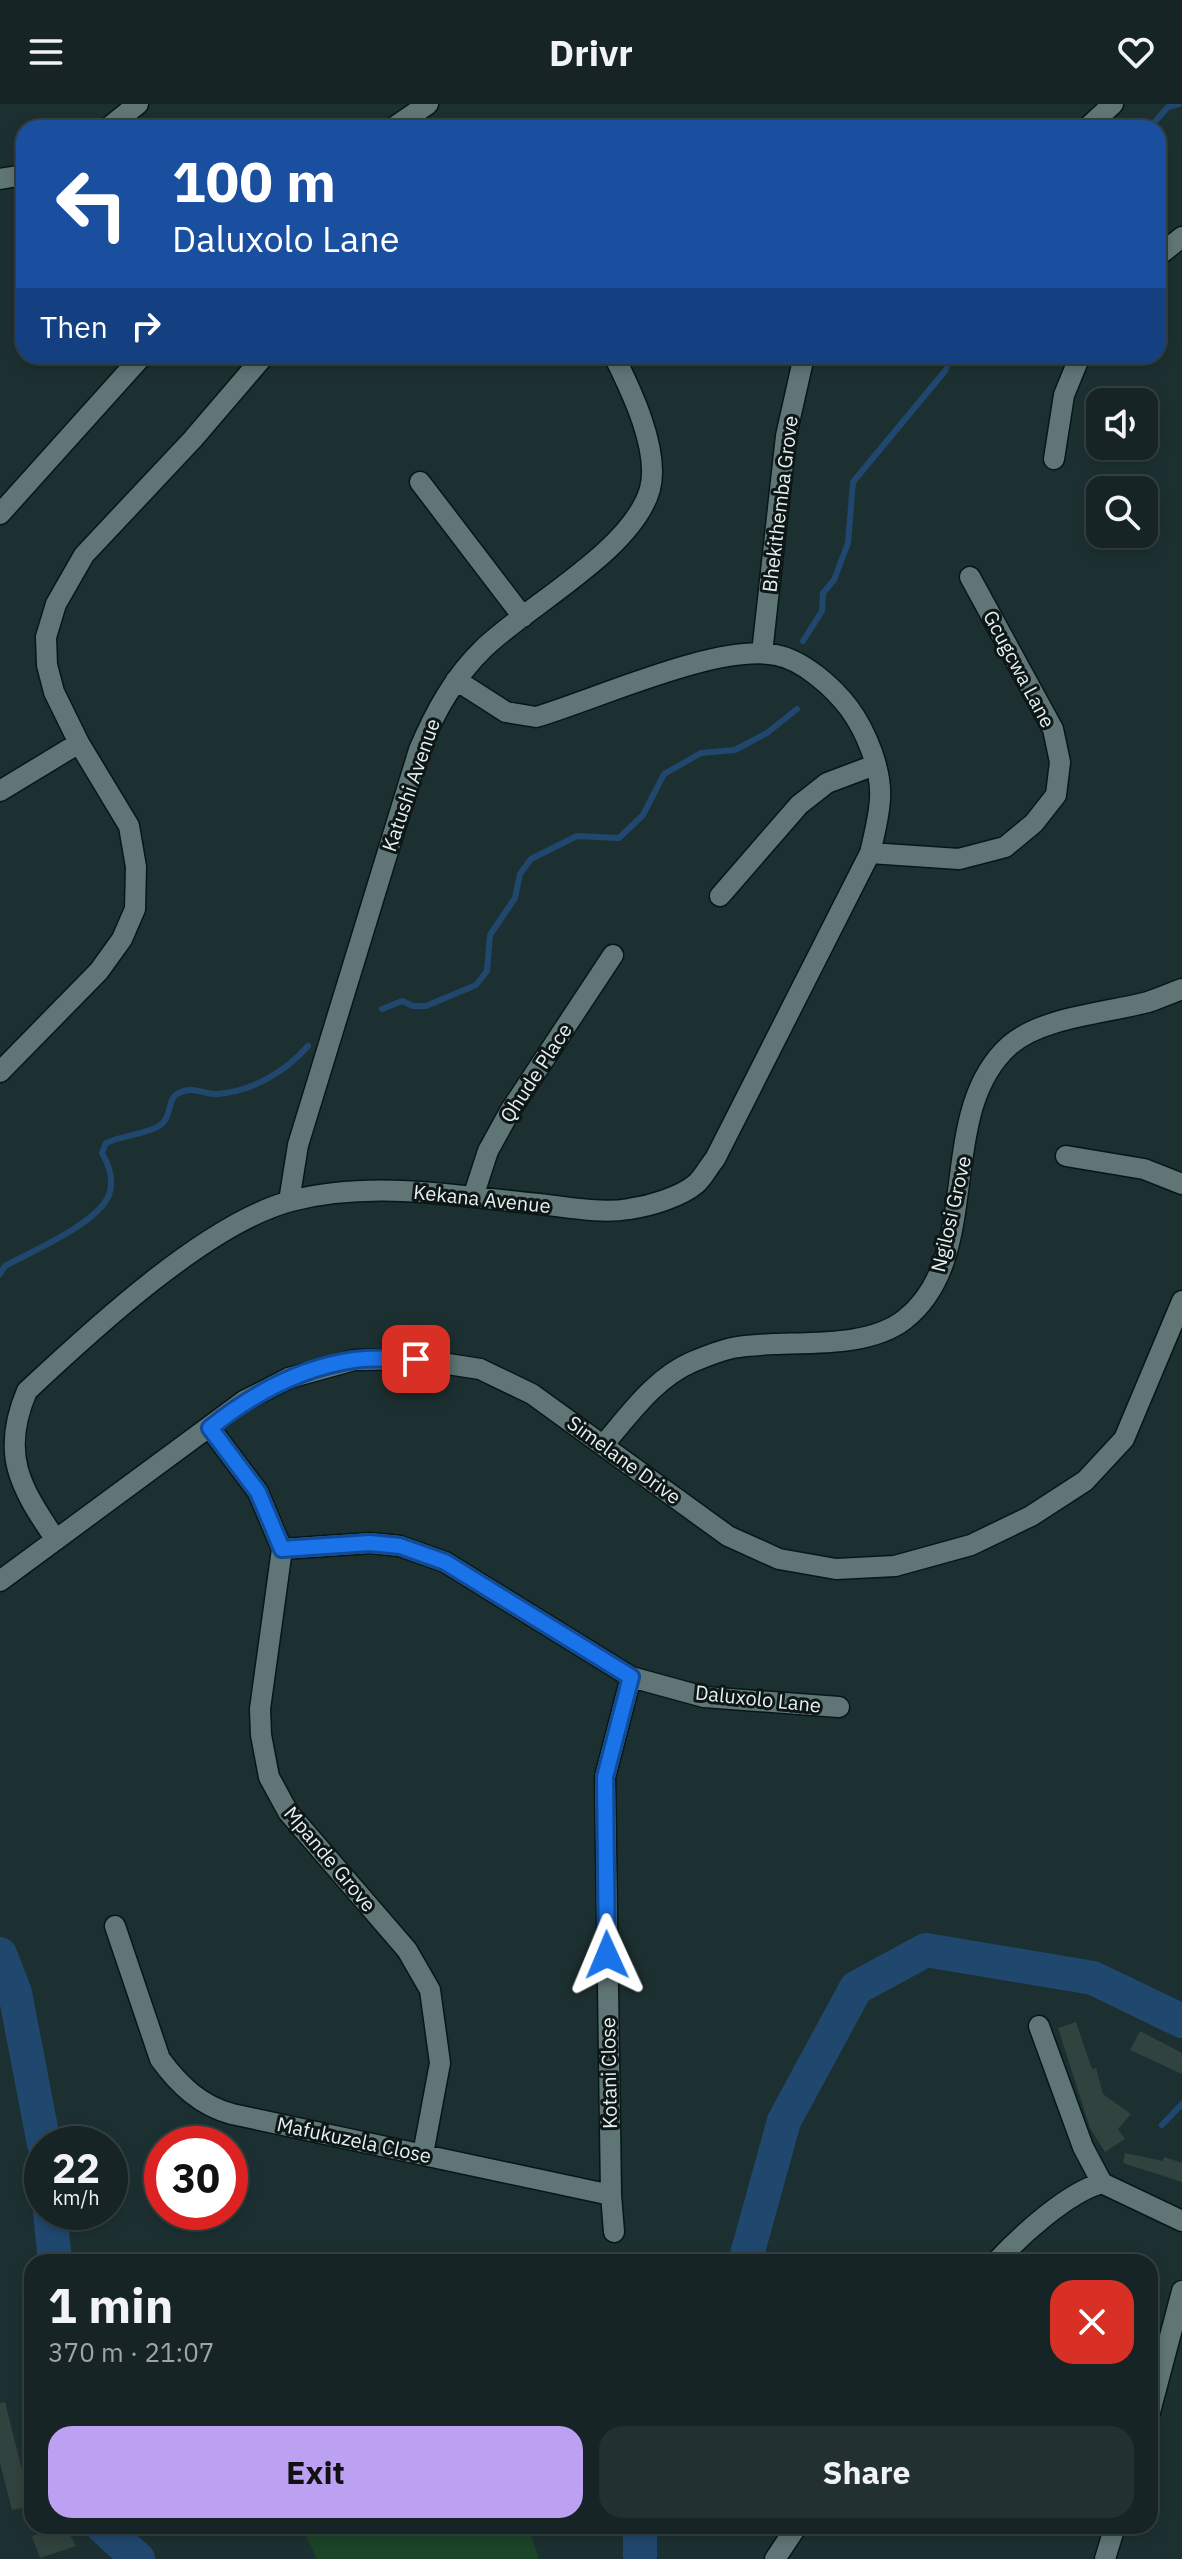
<!DOCTYPE html>
<meta charset="utf-8">
<style>
:root{--surface:#162425;--page:#233032;--text:#f1f3f6;--muted:#9ea4a7;--line:#354142;--accent:#bca0f2}
body{margin:0;font-family:"IBM Plex Sans",sans-serif;background:var(--page);color:var(--text);height:100vh;display:flex;flex-direction:column;font-size:30px;white-space:nowrap}
*{box-sizing:border-box;margin:0}
p{font-size:26px;color:var(--muted)}
.icon{flex:none;width:44px;height:44px;fill:none;stroke:currentColor;stroke-width:2;stroke-linecap:round;stroke-linejoin:round}
.map{position:relative;flex:1;overflow:hidden}
.drawer{position:absolute;left:24px;top:2150px;width:1134px;height:280px;display:flex;flex-direction:column;background:var(--surface);border-radius:24px;box-shadow:0 4px 12px #0003,0 0 0 2px var(--line)}
.drawer>*{flex:none}
.hud{position:absolute;left:16px;top:16px;width:1150px;height:244px;border-radius:24px;box-shadow:0 4px 12px #0003,0 0 0 2px var(--line);background:#1a4fa0;color:#fff;overflow:hidden}
.buttons{position:absolute;left:1086px;top:284px;display:grid;gap:16px}
.buttons a{display:grid;place-items:center;width:72px;height:72px;border-radius:16px;background:var(--surface);box-shadow:0 4px 12px #0003,0 0 0 2px var(--line);font-size:40px}
.speed{position:absolute;left:24px;top:2022px;display:flex;gap:16px;font-size:40px;font-weight:700;text-align:center}
.speed>*{display:grid;place-content:center;width:104px;height:104px;border-radius:50%;background:var(--surface);box-shadow:0 4px 12px #0003,0 0 0 2px var(--line);line-height:1}
.speed small{font-size:20px;font-weight:400}
.speed .limit{border:12px solid #d22;background:#fff;color:#111}
.pin{position:absolute;display:grid;place-items:center;width:68px;height:68px;color:#fff;margin:-34px;border-radius:16px;box-shadow:0 4px 12px #0006}
.me{position:absolute;width:88px;margin:-44px;rotate:359deg;stroke-linejoin:round;filter:drop-shadow(0 0 6px #0008)}
.turn{display:flex;align-items:center;gap:28px;height:168px;padding:0 24px;font-size:36px}
.turn .icon{width:104px;height:104px;stroke-width:2.5}
.turn b{display:block;font-size:56px;line-height:68px}
.then{display:flex;align-items:center;height:76px;padding:0 24px;background:#0003;gap:16px;font-size:30px}
.round{display:grid;place-items:center;flex:none;width:84px;height:84px;border-radius:24px;background:var(--page)}
.headline{display:flex;align-items:center;justify-content:space-between;height:136px;padding:0 24px}
h1{font-size:48px;font-weight:800;line-height:60px}
.cta{display:flex;gap:16px;margin-top:auto;padding:16px 24px}
.cta a{flex:1;height:92px;border-radius:24px;background:var(--accent);color:#111;font-size:32px;font-weight:800;line-height:92px;text-align:center}
.cta a+a{background:var(--page);color:var(--text)}
header{display:flex;justify-content:space-between;align-items:center;height:104px;padding:0 24px;background:var(--surface);font-size:36px;font-weight:800}
.map>svg:first-child{display:block}
.green{fill:#1c4427}
.lines{fill:none;stroke-linecap:round;stroke-linejoin:round}
.stream{stroke:#20486f;stroke-width:6}
.river{stroke:#20486f;stroke-width:34}
.building{fill:#31433e}
.minor-casing{stroke:#061718;stroke-width:23}
.minor{stroke:#607576;stroke-width:20}
.route-casing{stroke:#114b97;stroke-width:20}
.route{stroke:#1a73e8;stroke-width:14}
.labels{text-anchor:middle;stroke-width:6;stroke-linejoin:round;paint-order:stroke}
.street-label{font-size:20px;fill:#e5f0f1;stroke:#0e1616}
</style>
<header><svg class="icon" aria-label="menu" viewBox="0 0 24 24"><path d="M4 6h16M4 12h16M4 18h16"/></svg>Drivr<svg class="icon" aria-label="heart" viewBox="0 0 24 24"><path d="M12 20l-8-8c-3-5 5-10 8-4 3-6 11-1 8 4z"/></svg></header>
<div class="map">
<svg width="1182" height="2455" viewBox="0 0 1182 2455">
<rect width="100%" height="100%" fill="#1d3031"/>
<path class="green" d="M 301,2422 L 528,2422 L 539,2455 L 317,2455 Z"/>
<g class="lines">
<path class="stream" d="M 1149,24 L 1168,3 L 1179,0
M 803,537 L 822,507 L 823,489 L 834,476 L 848,439 L 853,378 L 945,267 L 952,252
M 382,905 L 402,897 L 413,902 L 426,902 L 476,881 L 487,867 L 490,831 L 515,794 L 520,770 L 531,755 L 577,732 L 619,734 L 643,711 L 664,670 L 701,649 L 735,646 L 767,629 L 797,605
M 0,1170 L 5,1162 C 32,1147 97,1120 109,1091 C 114,1077 109,1061 102,1049 L 106,1039 C 123,1031 144,1031 159,1022 C 174,1013 165,993 181,988 C 195,982 204,991 217,990 C 253,987 285,968 308,942
M 1162,2021 L 1182,2000"/>
<path class="river" d="M 0,1850 L 15,1889 L 44,2040
M 50,2108 L 55,2158
M 745,2158 L 784,2017 L 856,1884 L 926,1846 L 1093,1874 L 1182,1917
M 102,2422 L 138,2455
M 640,2422 L 640,2455"/>
</g>
<path class="building" d="M 1076,1918 L 1092,1965 L 1096,1964 L 1103,1990 L 1131,2010 L 1118,2025 L 1125,2035 L 1105,2048 L 1090,2024 L 1058,1924 Z
M 1140,1927 L 1182,1949 L 1182,1970 L 1130,1946 Z
M 1125,2049 L 1163,2057 L 1164,2053 L 1182,2059 L 1182,2078 L 1123,2059 Z
M 5,2298 L 31,2402 L 12,2406 L 0,2359 L 0,2299 Z
M 59,2422 L 65,2422 L 76,2442 L 40,2454 L 32,2432 Z"/>
<g class="lines">
<g class="minor-casing">
<path id="minor" d="M 108,24 L 138,0
M 393,24 L 428,0
M 1087,24 L 1113,0
M 0,75 L 24,71
M 1158,152 L 1182,133
M 1054,355 L 1064,291 L 1080,252
M 420,378 L 523,513
M 0,410 L 142,252
M 762,549 L 786,332 L 804,252
M 0,687 L 79,639
M 870,749 L 959,755 L 1005,743 L 1034,719 L 1056,691 L 1060,658 L 1053,625 L 970,473
M 720,792 L 799,701 L 827,679 L 875,661
M 0,968 L 99,867 L 122,835 L 135,805 L 136,763 L 129,722 L 79,639 L 54,588 L 47,561 L 46,533 L 56,500 L 84,451 L 193,335 L 264,252
M 1066,1052 L 1144,1065 L 1182,1080
M 473,1093 L 488,1047 L 510,1007 L 613,851
M 289,1097 L 298,1041 L 419,646 C 435,608 454,573 484,544 C 530,500 633,446 650,385 C 660,346 631,286 614,252
M 210,1324 L 258,1388 L 282,1445 L 260,1605 L 261,1631 L 269,1673 L 288,1708 L 407,1846 L 430,1886 L 440,1959 L 423,2050
M 604,1340 C 630,1310 655,1274 692,1258 C 704,1253 719,1247 732,1244 C 782,1234 861,1249 904,1216 C 986,1153 933,1009 1010,941 C 1042,913 1107,909 1148,898 C 1160,894 1171,889 1182,885
M 56,1436 C 20,1383 0,1350 27,1287 C 91,1227 207,1119 291,1097 C 372,1076 457,1092 539,1100 C 567,1103 601,1110 629,1105 C 650,1102 681,1093 697,1079 C 704,1072 709,1062 715,1055 L 870,749 C 874,732 879,713 880,695 C 882,666 866,627 849,604 C 833,583 803,556 776,551 C 718,539 597,595 536,613 L 506,608 L 456,576
M 282,1445 L 370,1439 L 400,1442 L 445,1458 L 631,1573 L 704,1593 L 839,1603
M 0,1477 L 244,1297 L 289,1274 L 354,1256 L 416,1255 L 480,1265 L 532,1290 L 728,1432 L 779,1455 L 836,1465 L 895,1462 L 971,1441 L 1031,1412 L 1085,1377 L 1124,1335 L 1182,1197
M 115,1822 L 160,1955 C 179,1981 201,2002 232,2010 L 611,2091
M 1039,1922 L 1083,2043 L 1102,2079
M 614,2128 L 611,2091 L 605,1673 L 631,1573
M 996,2158 C 1020,2132 1068,2088 1102,2079 L 1182,2117
M 1150,2308 L 1182,2187
M 775,2455 L 797,2422
M 1105,2455 L 1115,2422"/>
</g>
<use href="#minor" class="minor"/>
</g>
<g class="lines">
<g class="route-casing">
<path id="route" d="M 416,1255 C 396,1255 374,1253 354,1256 C 299,1264 252,1290 210,1324 L 258,1388 L 282,1445 L 370,1439 L 400,1442 L 445,1458 L 631,1573 L 605,1673 L 607,1851"/>
</g>
<use href="#route" class="route"/>
</g>
<g class="labels">
<g class="street-label">
<text transform="translate(780 400) rotate(-83)" y="7">Bhekithemba Grove</text>
<text transform="translate(1019 565) rotate(62)" y="7">Gcugcwa Lane</text>
<text transform="translate(411 681) rotate(-71)" y="7">Katushi Avenue</text>
<text transform="translate(536 969) rotate(-57)" y="7">Qhude Place</text>
<text transform="translate(482 1095) rotate(6)" y="7">Kekana Avenue</text>
<text transform="translate(951 1110) rotate(-77)" y="7">Ngilosi Grove</text>
<text transform="translate(624 1356) rotate(36)" y="7">Simelane Drive</text>
<text transform="translate(758 1595) rotate(6)" y="7">Daluxolo Lane</text>
<text transform="translate(330 1755) rotate(50)" y="7">Mpande Grove</text>
<text transform="translate(609 1969) rotate(-91)" y="7">Kotani Close</text>
<text transform="translate(354 2036) rotate(12)" y="7">Mafukuzela Close</text>
</g>
</g>
</svg>
<div class="buttons">
<a><svg class="icon" aria-label="sound" viewBox="0 0 24 24"><path d="M4 9h4l5-4v14l-5-4H4zM17 9q2 3 0 6"/></svg></a>
<a><svg class="icon" aria-label="search" viewBox="0 0 24 24"><circle cx="10" cy="10" r="6"/><path d="M15 15l6 6"/></svg></a>
</div>
<div class="speed"><div>22<small>km/h</small></div><div class="limit">30</div></div>
<div class="pin" style="left:416px;top:1255px;background:#d93025"><svg class="icon" aria-label="arrive" viewBox="0 0 24 24"><path d="M6 21V4h12l-3 4 3 4H6"/></svg></div>
<svg class="me" style="left:607px;top:1851px" viewBox="-20 -20 40 40"><path d="M0-17L14 15 0 8-14 15z" fill="#1a73e8" stroke="#fff" stroke-width="4"/></svg>
<div class="hud">
<div class="turn"><svg class="icon" aria-label="left" viewBox="0 0 24 24"><path d="M17 20v-9H6M10 6l-5 5 5 5"/></svg><div><b>100 m</b>Daluxolo Lane</div></div>
<div class="then">Then<svg class="icon" aria-label="right" viewBox="0 0 24 24"><path d="M7 20v-9h11M14 6l5 5-5 5"/></svg></div>
</div>
<section class="drawer">
<div class="headline"><div><h1>1 min</h1><p>370 m · 21:07</p></div><a class="round" style="background:#d93025;color:#fff"><svg class="icon" aria-label="close" viewBox="0 0 24 24"><path d="M6 6l12 12M18 6L6 18"/></svg></a></div>
<div class="cta"><a>Exit</a><a>Share</a></div>
</section>
</div>
